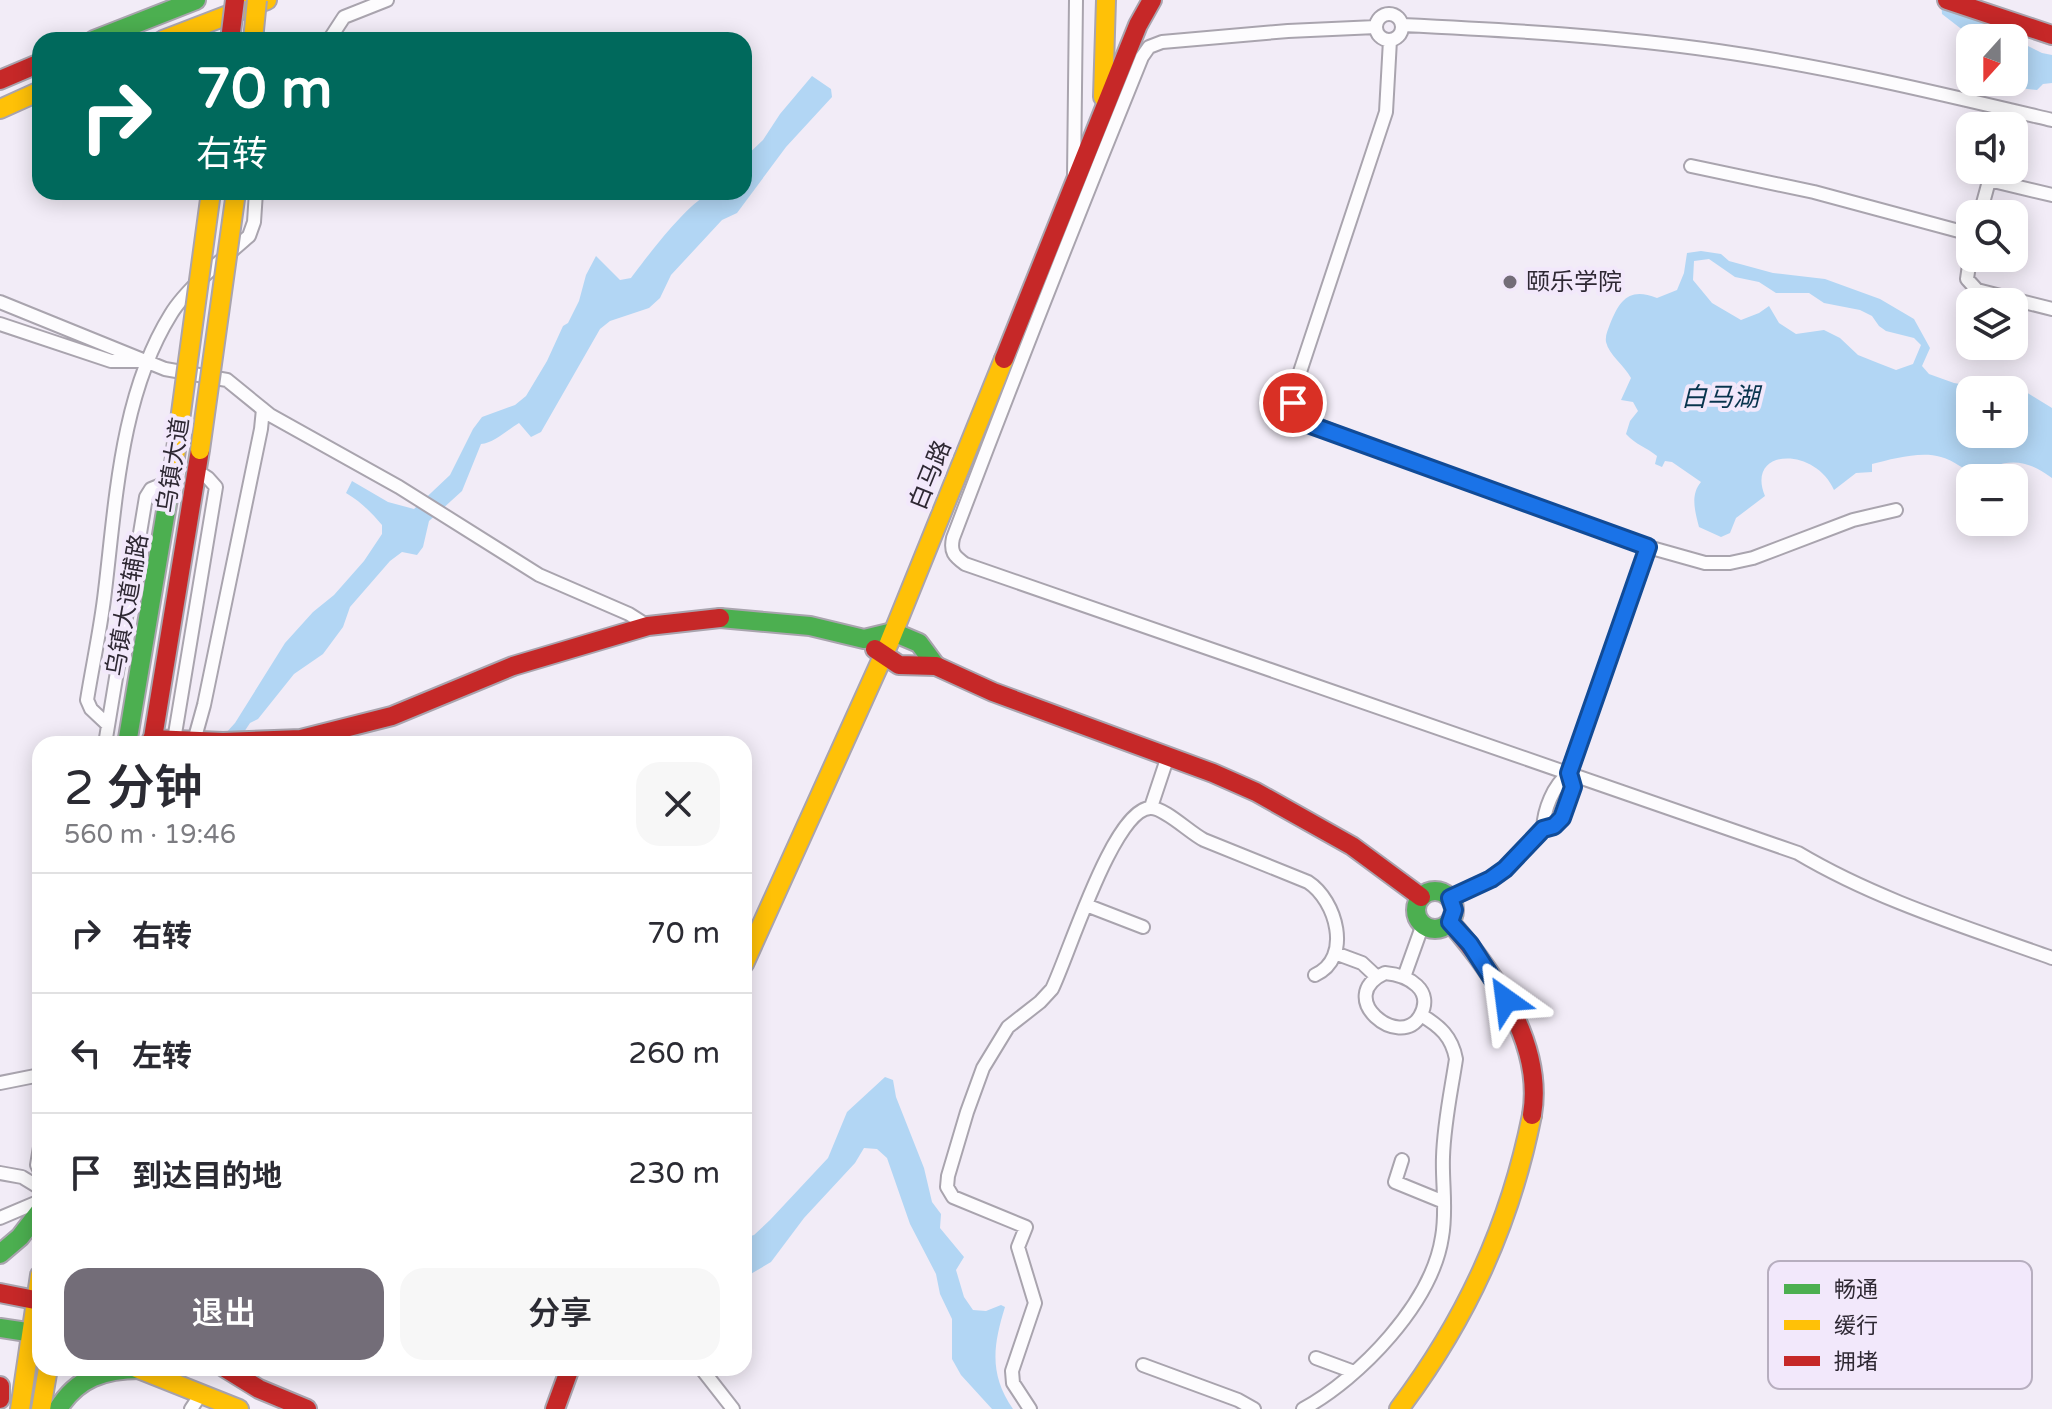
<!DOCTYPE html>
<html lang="zh">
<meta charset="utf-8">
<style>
:root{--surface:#fff;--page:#f7f7f7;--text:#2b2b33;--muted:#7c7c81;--line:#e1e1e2;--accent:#736d78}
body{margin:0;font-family:"Varela Round","Noto Sans SC",sans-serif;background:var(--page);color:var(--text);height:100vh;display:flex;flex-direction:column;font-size:30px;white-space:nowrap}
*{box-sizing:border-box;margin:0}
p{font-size:26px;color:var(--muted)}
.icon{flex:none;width:44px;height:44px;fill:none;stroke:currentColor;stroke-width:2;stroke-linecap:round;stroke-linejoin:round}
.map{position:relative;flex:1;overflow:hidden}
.sheet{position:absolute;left:32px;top:736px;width:720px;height:640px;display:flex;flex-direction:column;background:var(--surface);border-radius:24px;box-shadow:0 4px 20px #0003}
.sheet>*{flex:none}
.guide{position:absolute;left:32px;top:32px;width:720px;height:168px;border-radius:24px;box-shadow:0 4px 20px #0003;background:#00695c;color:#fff;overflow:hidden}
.needle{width:52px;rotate:201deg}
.tools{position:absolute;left:1956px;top:24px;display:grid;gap:16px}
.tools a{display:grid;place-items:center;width:72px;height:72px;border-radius:16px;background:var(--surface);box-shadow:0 4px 20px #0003;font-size:40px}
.pin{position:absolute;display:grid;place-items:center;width:68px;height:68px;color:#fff;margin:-34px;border:4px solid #fff;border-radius:50%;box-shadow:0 2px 8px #0007}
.me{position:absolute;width:88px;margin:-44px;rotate:329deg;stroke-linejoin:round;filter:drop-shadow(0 0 6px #0008)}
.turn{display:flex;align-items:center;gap:28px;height:168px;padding:0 32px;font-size:36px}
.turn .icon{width:104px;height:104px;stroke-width:2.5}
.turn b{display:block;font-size:56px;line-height:68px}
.round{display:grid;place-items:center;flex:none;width:84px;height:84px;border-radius:24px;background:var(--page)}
.head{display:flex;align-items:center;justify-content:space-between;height:136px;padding:0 32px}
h1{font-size:48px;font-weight:600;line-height:60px}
.cta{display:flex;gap:16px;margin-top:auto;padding:16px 32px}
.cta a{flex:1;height:92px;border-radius:24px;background:var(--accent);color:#fff;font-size:32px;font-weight:600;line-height:92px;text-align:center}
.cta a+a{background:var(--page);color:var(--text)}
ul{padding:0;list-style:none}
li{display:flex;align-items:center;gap:24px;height:120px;padding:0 32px;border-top:2px solid var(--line)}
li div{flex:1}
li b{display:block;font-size:30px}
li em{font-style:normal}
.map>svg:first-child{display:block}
.water{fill:#b2d6f4;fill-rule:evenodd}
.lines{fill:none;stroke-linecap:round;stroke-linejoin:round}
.street-casing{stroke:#a9a4ae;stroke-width:16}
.fast-casing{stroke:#a9a4ae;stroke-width:22}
.slow-casing{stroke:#a9a4ae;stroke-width:22}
.jam-casing{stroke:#a9a4ae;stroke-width:22}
.street{stroke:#fdfcfe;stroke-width:12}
.fast{stroke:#4caf50;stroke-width:18}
.slow{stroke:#ffc107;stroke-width:18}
.jam{stroke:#c62828;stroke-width:18}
.slow-bridge-casing{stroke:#a9a4ae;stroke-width:22;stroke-linecap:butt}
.jam-bridge-casing{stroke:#a9a4ae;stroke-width:22;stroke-linecap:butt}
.slow-bridge{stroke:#ffc107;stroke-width:18}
.jam-bridge{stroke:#c62828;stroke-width:18}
.route-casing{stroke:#114b97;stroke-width:20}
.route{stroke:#1a73e8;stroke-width:14}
.poi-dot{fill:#736d78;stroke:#f2e8fb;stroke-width:3}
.labels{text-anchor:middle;stroke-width:8;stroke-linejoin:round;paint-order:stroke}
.poi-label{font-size:24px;fill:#2e2833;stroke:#f2e8fb;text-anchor:start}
.street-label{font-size:24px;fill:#2e2833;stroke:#f2e8fb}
.water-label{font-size:26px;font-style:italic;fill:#08344d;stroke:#f2e8fb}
.key{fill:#f2e8fb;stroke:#b7aebf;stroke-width:2}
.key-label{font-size:22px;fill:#2e2833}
</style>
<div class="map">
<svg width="2052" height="1409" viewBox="0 0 2052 1409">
<rect width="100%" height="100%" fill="#f2ecf7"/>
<path class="water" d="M 1941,0 L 1981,0 L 2000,31 L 2012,38 L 1973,38 L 1942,14 Z
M 2014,39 L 2042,53 L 2052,55 L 2052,83 L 2043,84 L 2037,90 L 2011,87 L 2011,82 L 2014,82 Z
M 812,76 L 831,89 L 832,97 L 786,147 L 737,213 L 722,220 L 671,275 L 660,298 L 649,308 L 610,321 L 600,329 L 541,432 L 531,437 L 519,423 C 507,430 494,443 481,444 L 462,491 L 429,521 L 423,547 L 417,555 L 402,552 L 390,561 L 350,607 L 343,627 L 323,654 L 294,674 L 258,719 L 250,723 L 236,744 L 216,744 L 235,723 L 285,643 L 313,612 L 334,595 L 364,561 L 382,534 L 382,525 C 371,512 361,502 346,493 L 352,481 L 388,502 L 414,509 L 450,475 L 473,429 L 482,417 L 515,405 L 526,396 L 547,361 L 563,326 L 568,323 L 579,301 L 586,275 L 596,256 L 620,280 L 631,278 C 646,258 690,199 713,192 C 721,190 735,192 744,192 L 744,158 L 763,140 L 780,114 Z
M 1701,251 L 1721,254 L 1729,261 L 1773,273 L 1825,279 L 1880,299 L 1914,319 L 1930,348 L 1922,366 L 1929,374 L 1954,383 L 1979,387 L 2018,387 L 2052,408 L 2052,478 C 2033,464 2017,458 1994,466 C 1990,468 1986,471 1982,472 C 1967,475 1955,460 1941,457 C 1920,451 1893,459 1872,464 L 1872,472 L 1856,473 L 1834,490 C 1815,446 1745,448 1765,496 L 1736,518 L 1730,533 L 1721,537 L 1699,527 C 1695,511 1690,495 1701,482 L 1672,462 L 1665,461 L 1662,467 L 1655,464 L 1657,456 C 1646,447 1636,445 1626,434 L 1630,421 L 1638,411 L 1633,402 L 1621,400 L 1631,378 C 1624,365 1609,355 1606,342 C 1605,335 1608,330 1610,324 C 1620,299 1630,287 1657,298 L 1677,290 L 1684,273 L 1687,253 ZM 1709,259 L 1735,277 L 1759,282 L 1776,293 L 1809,293 L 1824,303 L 1860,310 L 1872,316 L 1879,326 L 1886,331 L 1914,338 L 1921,345 L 1913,364 L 1896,370 L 1878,363 L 1858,355 L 1840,338 L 1824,330 L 1796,334 L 1779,323 L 1769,306 L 1759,313 L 1741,320 L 1712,303 L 1693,280 L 1694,261 ZM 2014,390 L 2014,434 L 1970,434 L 1970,390 Z
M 885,1077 L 893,1080 L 896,1097 L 924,1168 L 932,1202 L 941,1214 L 940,1228 L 964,1257 L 956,1270 L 964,1297 L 973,1310 L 986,1311 L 1001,1305 L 1005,1307 C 993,1346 989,1374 1013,1409 L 992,1409 L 961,1375 L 952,1359 L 952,1319 L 940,1294 L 936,1274 L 910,1224 L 887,1158 L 877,1149 L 864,1148 L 855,1163 L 804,1218 L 771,1262 L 744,1278 L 744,1238 L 754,1235 L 770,1220 L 828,1158 L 847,1112 Z"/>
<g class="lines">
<g class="street-casing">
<path id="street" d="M1376 27a13 13 0 1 1 26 0a13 13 0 1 1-26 0Z
M 1402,25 C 1508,30 1613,36 1718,51 C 1830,67 1942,94 2052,120
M 1376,27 L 1288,31 L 1162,42 L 1149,47 L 1142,57 C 1077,217 1014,377 953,538 C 950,552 954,556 965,564 L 1798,853 C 1877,900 1966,927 2052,958
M 329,40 L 344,17 L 387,0
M 1390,40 L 1386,112 L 1293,393 L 1293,403 L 1300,418 L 1381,451 L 1648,547 L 1705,563 L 1730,563 L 1753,558 L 1853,520 L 1896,510
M 2006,126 L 2010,110
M 1691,166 L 1814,192 L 1970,234
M 1074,177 L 1076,0
M 1989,180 L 2052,195
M 1980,214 L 1992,170
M 1970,258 L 1967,279 L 1977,290 L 2052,309
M 0,302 L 165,369 L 227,380 L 270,415 L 399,487 L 539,575 L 629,614 L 648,626
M 0,324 L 111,361 L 139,361
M 108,725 L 91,709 L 87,700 C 93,663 101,627 105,591 C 116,499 121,394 171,314 C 186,289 226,256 249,236 L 254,222 L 256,192
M 174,740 L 216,487 L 208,478 L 197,471
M 194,741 L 204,705 L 261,429 L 263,409
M 105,744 L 146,497 L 151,489 L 171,481
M 1151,807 L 1168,756
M 1543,829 C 1544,809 1553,786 1569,773 L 1648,547
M 1450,898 L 1491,879 L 1505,869 L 1543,829 L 1554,826 L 1562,818 L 1573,787 L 1569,773
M 1086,905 L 1143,927
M 1335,953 L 1362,963 L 1377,977
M 1385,973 C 1408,975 1435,990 1420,1016 C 1400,1051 1333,997 1385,973 Z
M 1404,977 L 1423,924
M 0,1083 L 40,1075
M 40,1147 L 37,1165 L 40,1171
M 1402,1160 L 1395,1182 L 1444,1202
M 0,1173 L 22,1177 L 40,1188
M 0,1218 L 40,1201
M 1316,1358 L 1354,1372
M 1143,1365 L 1238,1400 L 1254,1409
M 701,1368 L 733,1409
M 191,1409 L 201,1394
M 1030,1409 L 1013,1383 L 1012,1371 L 1035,1303 L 1018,1247 L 1026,1227 L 953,1197 L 947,1187 L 948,1176 L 967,1112 L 983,1068 L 1008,1027 L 1040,1002 L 1052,989 C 1068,957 1114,807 1151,808 C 1165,808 1190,833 1204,840 L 1308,882 C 1336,900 1353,958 1315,975
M 1303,1409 C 1360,1378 1432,1303 1442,1237 C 1447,1210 1442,1183 1443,1157 C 1444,1123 1451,1092 1456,1059 C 1452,1037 1440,1026 1421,1015"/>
</g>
<g class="fast-casing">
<path id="fast" d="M 94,40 L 196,0
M 720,618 L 810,626 L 864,639 L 893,632 L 919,643 L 936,666
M 127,744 L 175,457
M1416 910a19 19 0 1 1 38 0a19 19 0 1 1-38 0Z
M 0,1254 L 20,1237 L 40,1211
M 0,1328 L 40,1334
M 58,1409 C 77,1378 104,1369 140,1369"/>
</g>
<g class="slow-casing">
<path id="slow" d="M 163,40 L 267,0
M 1103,97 L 1106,0
M 0,109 L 40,91
M 744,964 L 889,643 L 1004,359
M 136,1368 L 239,1409
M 20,1409 L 40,1275
M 41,1409 L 48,1368
M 1399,1409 C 1466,1320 1510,1225 1532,1115"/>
</g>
<g class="jam-casing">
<path id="jam" d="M 1947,0 L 2052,35
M 0,80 L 40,63
M 1004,359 L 1138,25 L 1152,0
M 875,649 L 899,665 L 936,666 L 993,692 L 1213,773 L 1256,792 L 1352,846 L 1421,897
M 152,739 L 223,742 L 301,739 L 392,716 L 513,666 L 648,626 L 720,618
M 152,744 L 200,450
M 1450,922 C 1494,973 1544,1044 1532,1115
M 0,1293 L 40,1301
M 225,1368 L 259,1389 L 307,1409
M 0,1386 L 0,1399
M 555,1409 L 570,1368"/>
</g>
<use href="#street" class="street"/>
<use href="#fast" class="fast"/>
<use href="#slow" class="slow"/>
<use href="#jam" class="jam"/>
<g class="slow-bridge-casing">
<path id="slow-bridge" d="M 253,40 L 257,0
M 200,450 L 236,192
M 175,457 L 211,192"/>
</g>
<g class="jam-bridge-casing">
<path id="jam-bridge" d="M 230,40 L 235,0"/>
</g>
<use href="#slow-bridge" class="slow-bridge"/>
<use href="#jam-bridge" class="jam-bridge"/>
</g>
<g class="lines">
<g class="route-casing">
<path id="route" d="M 1293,403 L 1300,418 L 1308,424 L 1648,547 L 1569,773 L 1573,787 L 1562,818 L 1554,826 L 1543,829 L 1505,869 L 1491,879 L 1450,898 L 1454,910 L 1450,922 L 1470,944 L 1506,1000"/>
</g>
<use href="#route" class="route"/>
</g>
<circle class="poi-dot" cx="1510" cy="282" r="8"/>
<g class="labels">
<g class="poi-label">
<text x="1526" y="290">颐乐学院</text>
</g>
<g class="street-label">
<text transform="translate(173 465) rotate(-81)" y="8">乌镇大道</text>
<text transform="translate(930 475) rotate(-68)" y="8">白马路</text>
<text transform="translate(127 605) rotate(-80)" y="8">乌镇大道辅路</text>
</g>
<g class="water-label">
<text x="1720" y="406">白马湖</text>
</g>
</g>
<rect x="1768" y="1261" width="264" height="128" rx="12" class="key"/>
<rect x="1784" y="1284" width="36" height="10" fill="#4caf50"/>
<rect x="1784" y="1320" width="36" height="10" fill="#ffc107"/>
<rect x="1784" y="1356" width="36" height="10" fill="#c62828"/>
<g class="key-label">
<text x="1834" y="1297">畅通</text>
<text x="1834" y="1333">缓行</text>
<text x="1834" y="1369">拥堵</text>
</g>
</svg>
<div class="tools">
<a><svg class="needle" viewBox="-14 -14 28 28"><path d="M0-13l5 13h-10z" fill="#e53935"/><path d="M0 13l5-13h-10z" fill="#7c7c81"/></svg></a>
<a><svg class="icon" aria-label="sound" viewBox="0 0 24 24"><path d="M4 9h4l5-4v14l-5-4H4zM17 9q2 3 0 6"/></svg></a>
<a><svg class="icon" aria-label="search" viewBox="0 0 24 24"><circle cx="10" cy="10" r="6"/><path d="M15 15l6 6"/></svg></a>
<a><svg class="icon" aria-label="layers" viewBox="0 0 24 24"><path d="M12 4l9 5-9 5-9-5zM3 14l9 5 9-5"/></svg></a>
<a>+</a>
<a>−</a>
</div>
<div class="pin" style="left:1293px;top:403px;background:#d93025"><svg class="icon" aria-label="arrive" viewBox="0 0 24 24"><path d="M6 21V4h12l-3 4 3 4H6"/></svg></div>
<svg class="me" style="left:1506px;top:1000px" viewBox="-20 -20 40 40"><path d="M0-17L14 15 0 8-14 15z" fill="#1a73e8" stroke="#fff" stroke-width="4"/></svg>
<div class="guide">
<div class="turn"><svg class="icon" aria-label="right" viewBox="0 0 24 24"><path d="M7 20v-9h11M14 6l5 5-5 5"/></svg><div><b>70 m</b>右转</div></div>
</div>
<section class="sheet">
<div class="head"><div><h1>2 分钟</h1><p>560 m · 19:46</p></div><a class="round"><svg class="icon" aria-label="close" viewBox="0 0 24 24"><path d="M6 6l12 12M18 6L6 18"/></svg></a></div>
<ul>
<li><svg class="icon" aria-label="right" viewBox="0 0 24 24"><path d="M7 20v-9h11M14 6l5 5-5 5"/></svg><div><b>右转</b></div><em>70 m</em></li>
<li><svg class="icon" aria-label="left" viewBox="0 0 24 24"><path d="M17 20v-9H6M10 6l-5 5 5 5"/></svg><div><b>左转</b></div><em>260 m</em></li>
<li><svg class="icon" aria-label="arrive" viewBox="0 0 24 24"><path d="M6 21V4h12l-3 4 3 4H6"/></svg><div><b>到达目的地</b></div><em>230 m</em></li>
</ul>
<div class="cta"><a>退出</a><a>分享</a></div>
</section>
</div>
